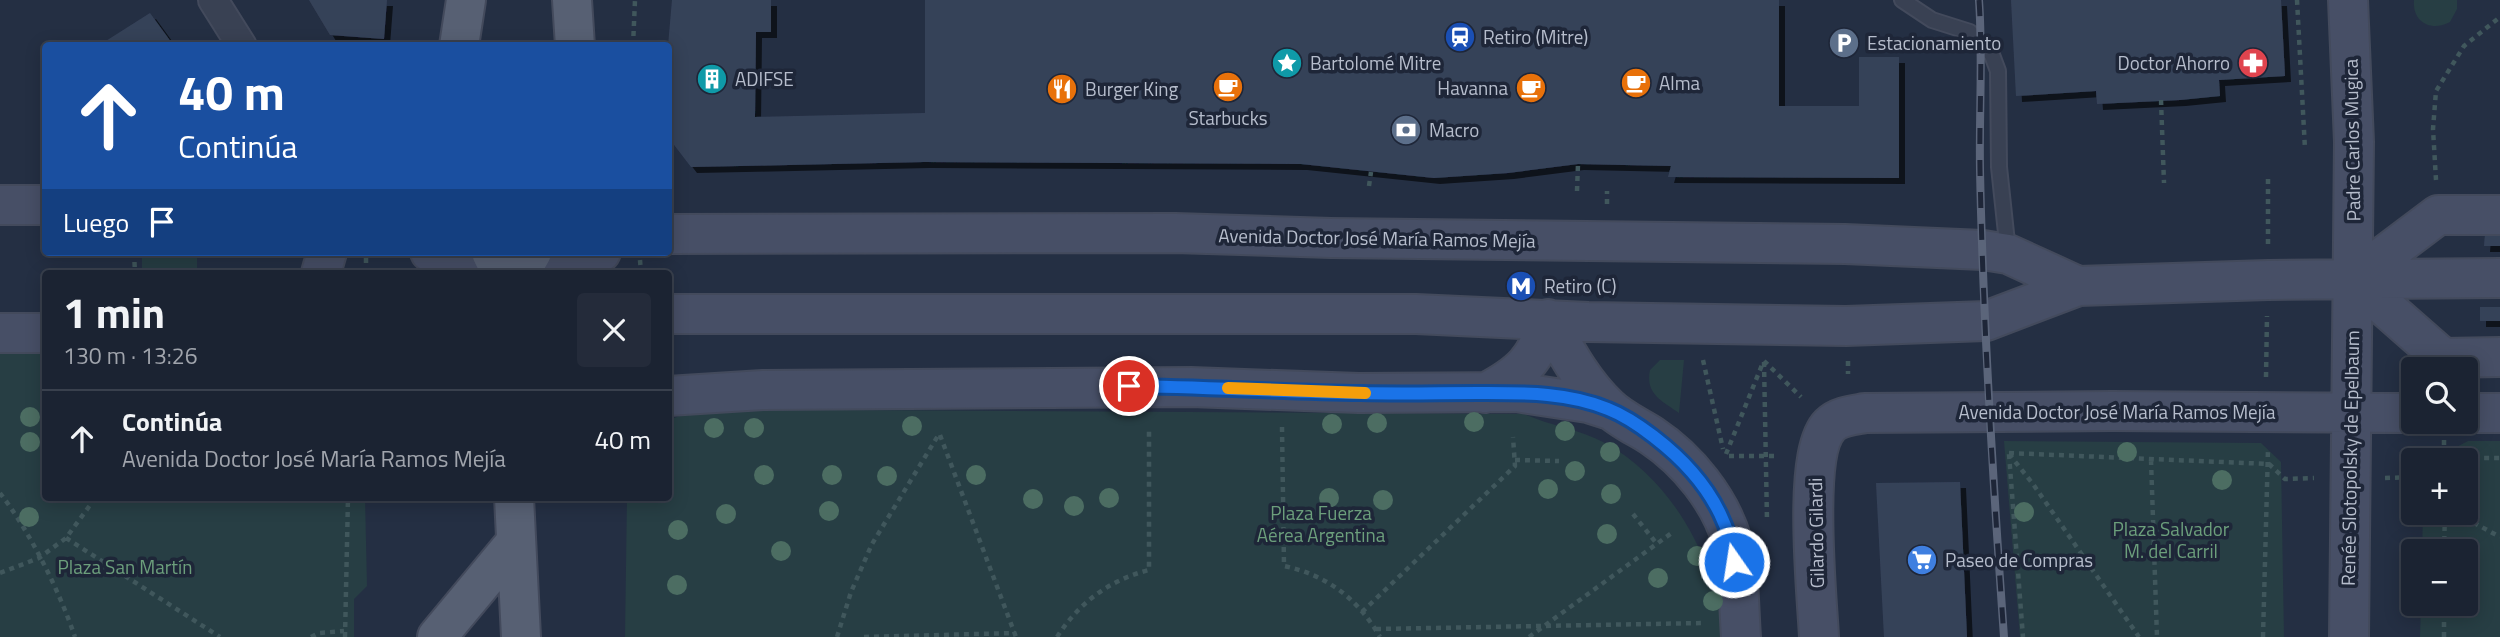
<!DOCTYPE html>
<html lang="es">
<meta charset="utf-8">
<style>
:root{--surface:#1b2332;--page:#242b3a;--text:#f1f3f6;--muted:#a0a4ac;--line:#39404d}
body{margin:0;font-family:"Titillium Web",sans-serif;background:var(--page);color:var(--text);height:100vh;display:flex;flex-direction:column;font-size:26px;white-space:nowrap}
*{box-sizing:border-box;margin:0}
p{font-size:23px;color:var(--muted)}
.icon{flex:none;width:38px;height:38px;fill:none;stroke:currentColor;stroke-width:2;stroke-linecap:round;stroke-linejoin:round}
.map{position:relative;flex:1;overflow:hidden}
.panel{position:absolute;left:42px;top:270px;width:630px;height:231px;display:flex;flex-direction:column;background:var(--surface);border-radius:7px;box-shadow:0 4px 18px #0003,0 0 0 2px var(--line)}
.panel>*{flex:none}
.banner{position:absolute;left:42px;top:42px;width:630px;height:214px;border-radius:7px;box-shadow:0 4px 18px #0003,0 0 0 2px var(--line);background:#1a4fa0;color:#fff;overflow:hidden}
.buttons{position:absolute;left:2401px;top:357px;display:grid;gap:14px}
.buttons a{display:grid;place-items:center;width:77px;height:77px;border-radius:7px;background:var(--surface);box-shadow:0 4px 18px #0003,0 0 0 2px var(--line);font-size:35px}
.pin{position:absolute;display:grid;place-items:center;width:60px;height:60px;color:#fff;margin:-30px;border:4px solid #fff;border-radius:50%;box-shadow:0 2px 7px #0007}
.me{position:absolute;width:77px;margin:-38px;rotate:347deg;stroke-linejoin:round;filter:drop-shadow(0 0 5px #0008)}
.turn{display:flex;align-items:center;gap:24px;height:147px;padding:0 21px;font-size:32px}
.turn .icon{width:91px;height:91px;stroke-width:2.5}
.turn b{display:block;font-size:49px;line-height:60px}
.then{display:flex;align-items:center;height:66px;padding:0 21px;background:#0003;gap:14px;font-size:26px}
.round{display:grid;place-items:center;flex:none;width:74px;height:74px;border-radius:7px;background:var(--page)}
.summary{display:flex;align-items:center;justify-content:space-between;height:119px;padding:0 21px}
h1{font-size:42px;font-weight:700;line-height:52px}
ul{padding:0;list-style:none}
li{display:flex;align-items:center;gap:21px;height:98px;padding:0 21px;border-top:2px solid var(--line)}
li div{flex:1}
li b{display:block;font-size:26px}
li em{font-style:normal}
.map>svg:first-child{display:block}
.green{fill:#273e44}
.building{fill:#364259;filter:url(#shadow)}
.lines{fill:none;stroke-linecap:round;stroke-linejoin:round}
.lane-casing{stroke:#434a5c;stroke-width:18}
.street-casing{stroke:#434a5c;stroke-width:32}
.secondary-casing{stroke:#434a5c;stroke-width:42}
.primary-casing{stroke:#434a5c;stroke-width:42}
.path{stroke:#40575c;stroke-width:4.5;stroke-dasharray:5 5;stroke-linecap:butt}
.lane{stroke:#394153;stroke-width:14}
.street{stroke:#394153;stroke-width:28}
.secondary{stroke:#474f66;stroke-width:38}
.primary{stroke:#576073;stroke-width:38}
.rail-casing{stroke:#5b657a;stroke-width:8}
.rail{stroke:#1e2638;stroke-width:5;stroke-dasharray:16;stroke-linecap:butt}
.tree{fill:#4c6d62}
.route-casing{stroke:#114b97;stroke-width:18}
.route{stroke:#1a73e8;stroke-width:12}
.slow{stroke:#f59e0b;stroke-width:12}
.labels{text-anchor:middle;stroke-width:7;stroke-linejoin:round;paint-order:stroke}
.poi-label{font-size:19px;fill:#b6bdcc;stroke:#1e2638;text-anchor:start}
.street-label{font-size:19px;fill:#b6bdcc;stroke:#1e2638}
.park-label{font-size:19px;fill:#6c9f7c;stroke:#1e2638}
</style>
<div class="map">
<svg width="2500" height="637" viewBox="0 0 2500 637">
<defs>
<filter id="shadow"><feDropShadow dx="6" dy="6" stdDeviation="0" flood-color="#0009"/></filter>
</defs>
<rect width="100%" height="100%" fill="#242f43"/>
<path class="green" d="M 2414,0 L 2457,0 L 2457,9 L 2450,22 C 2431,32 2412,22 2414,0 Z
M 142,252 L 197,252 L 197,273 L 142,273 Z
M 0,350 L 45,350 L 46,497 L 365,497 L 367,586 L 354,599 L 354,637 L 0,637 Z
M 1660,360 L 1684,360 L 1679,413 C 1662,401 1645,394 1650,370 Z
M 697,409 L 1524,414 C 1551,426 1579,429 1605,443 C 1674,481 1716,561 1723,637 L 625,637 L 627,497 L 668,497 L 669,420 Z
M 2004,441 L 2261,443 L 2281,462 L 2284,637 L 2020,637 Z
M 2468,441 L 2500,441 L 2500,637 L 2420,637 L 2421,604 L 2466,604 L 2466,551 L 2422,551 L 2423,513 L 2466,513 L 2466,460 L 2437,460 L 2443,454 Z"/>
<path class="building" d="M 309,0 L 387,0 L 384,39 L 330,35 Z
M 672,0 L 771,0 L 771,32 L 756,32 L 755,117 L 925,113 L 925,0 L 1779,0 L 1779,106 L 1859,106 L 1859,57 L 1899,57 L 1899,178 L 1668,177 L 1671,166 L 1578,164 L 1508,173 L 1434,178 L 1301,164 L 924,162 L 691,167 L 668,137 L 668,46 Z
M 2011,0 L 2281,0 L 2285,76 L 2219,80 L 2220,96 L 2180,100 L 2097,104 L 2096,91 L 2016,96 Z
M 150,13 L 174,46 L 98,46 Z
M 2485,233 L 2500,233 L 2500,246 L 2484,246 Z
M 2480,307 L 2500,307 L 2500,321 L 2480,321 Z
M 1960,482 L 1967,637 L 1884,637 L 1876,483 Z"/>
<g class="lines">
<g class="lane-casing">
<path id="lane" d="M 1902,0 L 1932,20 L 1970,32 L 1992,55 L 1998,71 L 1999,167 L 2008,252"/>
</g>
<g class="street-casing">
<path id="street" d="M 213,0 L 242,46"/>
</g>
<g class="secondary-casing">
<path id="secondary" d="M 2348,0 L 2354,142 L 2349,637
M 0,205 L 46,205
M 668,234 L 1175,233 L 1331,238 L 1845,244 L 1983,250 L 2008,254 L 2078,286
M 430,252 L 474,273
M 321,273 L 327,252
M 550,273 L 601,252
M 2353,279 L 2443,358 L 2500,357
M 2353,279 L 2438,215 L 2500,215
M 668,314 L 1416,314 L 1588,322 L 1846,326 L 1986,321 L 2078,286 L 2268,280 L 2500,278
M 1548,319 C 1566,351 1581,381 1608,407 C 1620,419 1638,427 1652,436 C 1688,460 1720,500 1732,541 C 1739,567 1739,609 1741,637
M 0,333 L 46,333
M 1485,393 C 1521,374 1537,360 1548,319
M 668,396 L 763,390 L 1191,387 L 1359,393 L 1516,392 L 1588,403 L 1610,410
M 2466,413 L 2500,413
M 1819,637 C 1817,595 1802,453 1830,425 C 1839,416 1854,415 1865,413 L 2112,411 L 2413,413"/>
</g>
<g class="primary-casing">
<path id="primary" d="M 572,0 L 575,46
M 459,46 L 466,0
M 491,252 L 501,273
M 520,273 L 532,252
M 514,497 L 521,637
M 437,637 L 515,543"/>
</g>
<path class="path" d="M 2297,0 L 2305,149
M 633,46 L 635,0
M 2161,100 L 2164,183
M 2268,179 L 2268,244
M 2436,180 L 2433,129 L 2436,91 L 2464,46 L 2500,17
M 1369,186 L 1371,172
M 1577,191 L 1578,164
M 1607,204 L 1607,191
M 134,252 L 135,273
M 640,260 L 641,273
M 366,273 L 366,256
M 1703,360 L 1723,449
M 1764,361 L 1801,397
M 1848,361 L 1848,374
M 1764,362 L 1767,521
M 2266,377 L 2267,316
M 1282,427 L 1284,566 C 1327,575 1358,599 1380,637
M 940,435 L 1016,637
M 2444,440 L 2444,460
M 2009,453 L 2269,464 L 2285,479 L 2314,478
M 1726,454 L 1762,365
M 2009,454 L 2033,484 L 2139,637
M 2009,454 L 2023,637
M 1729,456 L 1779,456
M 1515,460 L 1559,461
M 2151,460 L 2157,637
M 2466,465 L 2478,458 L 2500,458
M 2385,478 L 2413,477
M 0,493 C 30,532 59,590 75,637
M 2456,513 L 2500,537
M 1633,514 L 1657,544
M 66,538 L 220,637
M 2444,551 L 2445,513
M 0,573 L 39,558 L 66,538 L 96,497
M 1362,612 L 1515,466 L 1513,437
M 1376,629 L 1704,623
M 311,637 L 319,633 L 344,631
M 345,637 L 348,497
M 837,637 L 851,592 L 872,544 L 939,434
M 864,637 L 1015,633
M 1057,637 C 1079,603 1109,580 1149,570 L 1149,428
M 1529,637 L 1673,532
M 2263,637 L 2268,449
M 2444,637 L 2444,604"/>
<use href="#lane" class="lane"/>
<use href="#street" class="street"/>
<use href="#secondary" class="secondary"/>
<use href="#primary" class="primary"/>
<g class="rail-casing">
<path id="rail" d="M 1979,0 C 1983,57 1979,113 1980,170 C 1983,326 1993,482 2004,637"/>
</g>
<use href="#rail" class="rail"/>
</g>
<g class="tree">
<circle cx="30" cy="417" r="10"/>
<circle cx="1474" cy="422" r="10"/>
<circle cx="1377" cy="423" r="10"/>
<circle cx="1332" cy="424" r="10"/>
<circle cx="912" cy="426" r="10"/>
<circle cx="714" cy="428" r="10"/>
<circle cx="754" cy="428" r="10"/>
<circle cx="1565" cy="431" r="10"/>
<circle cx="30" cy="442" r="10"/>
<circle cx="1610" cy="452" r="10"/>
<circle cx="2127" cy="452" r="10"/>
<circle cx="1575" cy="471" r="10"/>
<circle cx="764" cy="475" r="10"/>
<circle cx="832" cy="475" r="10"/>
<circle cx="976" cy="475" r="10"/>
<circle cx="887" cy="476" r="10"/>
<circle cx="2222" cy="480" r="10"/>
<circle cx="1548" cy="489" r="10"/>
<circle cx="1611" cy="494" r="10"/>
<circle cx="1109" cy="498" r="10"/>
<circle cx="1329" cy="498" r="10"/>
<circle cx="1033" cy="499" r="10"/>
<circle cx="1383" cy="500" r="10"/>
<circle cx="1074" cy="506" r="10"/>
<circle cx="829" cy="511" r="10"/>
<circle cx="2024" cy="512" r="10"/>
<circle cx="726" cy="514" r="10"/>
<circle cx="29" cy="517" r="10"/>
<circle cx="678" cy="530" r="10"/>
<circle cx="1607" cy="534" r="10"/>
<circle cx="781" cy="551" r="10"/>
<circle cx="1697" cy="556" r="10"/>
<circle cx="1658" cy="578" r="10"/>
<circle cx="677" cy="585" r="10"/>
<circle cx="1713" cy="601" r="10"/>
</g>
<g class="lines">
<g class="route-casing">
<path id="route" d="M 1129,386 C 1206,387 1284,392 1361,393 C 1400,394 1439,393 1478,393 C 1521,393 1568,392 1608,409 C 1636,420 1673,450 1692,472 C 1714,497 1731,529 1734,562"/>
</g>
<use href="#route" class="route"/>
<path class="slow" d="M 1228,388 L 1365,393"/>
</g>
<defs>
<g id="station-disc" transform="scale(1.575)"><circle r="9.5" fill="#1a4fb4" stroke="#1e2638"/><path d="M-3-6H3Q5-6 5-4V2Q5 4 3 4L4.5 6H3L1.5 4h-3L-3 6H-4.5L-3 4Q-5 4-5 2V-4Q-5-6-3-6ZM-3.5-4v3h7v-3ZM-3.5 1v1.5H-2V1ZM2 1v1.5H3.5V1Z" fill="#fff"/></g>
<g id="parking-disc" transform="scale(1.575)"><circle r="9.5" fill="#5c6f8a" stroke="#1e2638"/><path d="M-3.5-5.5H1a3.5 3.5 0 0 1 0 7H-1V5.5H-3.5ZM-1-3.4V-.6H.8a1.4 1.4 0 0 0 0-2.8Z" fill="#fff"/></g>
<g id="sight-disc" transform="scale(1.575)"><circle r="9.5" fill="#0f9aa8" stroke="#1e2638"/><path d="M0-6L1.8-2.2L6-1.7L2.9 1.2L3.7 5.4L0 3.3L-3.7 5.4L-2.9 1.2L-6-1.7L-1.8-2.2Z" fill="#fff"/></g>
<g id="pharmacy-disc" transform="scale(1.575)"><circle r="9.5" fill="#e0444e" stroke="#1e2638"/><path d="M-2-6h4v4h4v4h-4v4h-4v-4h-4v-4h4Z" fill="#fff"/></g>
<g id="building-disc" transform="scale(1.575)"><circle r="9.5" fill="#0f9aa8" stroke="#1e2638"/><path d="M-4-6H4V6H1V3H-1V6H-4ZM-2.5-4.3h1.7v1.8h-1.7ZM.8-4.3h1.7v1.8H.8ZM-2.5-1h1.7V.8h-1.7ZM.8-1h1.7V.8H.8Z" fill="#fff"/></g>
<g id="cafe-disc" transform="scale(1.575)"><circle r="9.5" fill="#e8710a" stroke="#1e2638"/><path d="M-5.5-4.5H6V0H3Q3 3.5 0 3.5H-2.5Q-5.5 3.5-5.5 0ZM3-3.2v2h1.7v-2ZM-6 4.5H4V6H-6Z" fill="#fff"/></g>
<g id="restaurant-disc" transform="scale(1.575)"><circle r="9.5" fill="#e8710a" stroke="#1e2638"/><path d="M-5-6h1v4h1v-4h1v4h1v-4h1v5L-1.5 .5V6h-2V.5L-5-1ZM5-6V6H3V1.5H1.5Q1.5-4 5-6Z" fill="#fff"/></g>
<g id="bank-disc" transform="scale(1.575)"><circle r="9.5" fill="#5c6f8a" stroke="#1e2638"/><path d="M-6-4H6V4H-6ZM0-2.3a2.3 2.3 0 1 0 0 4.6a2.3 2.3 0 1 0 0-4.6Z" fill="#fff"/></g>
<g id="metro-disc" transform="scale(1.575)"><circle r="9.5" fill="#1a4fb4" stroke="#1e2638"/><path d="M-5.5 5V-5H-3L0 0L3-5H5.5V5H3V-.5L0 4L-3-.5V5Z" fill="#fff"/></g>
<g id="supermarket-disc" transform="scale(1.575)"><circle r="9.5" fill="#3f7fe0" stroke="#1e2638"/><path d="M-6-5.5h2.5l.6 2H6L4.5 2H-2.5L-4.4-4H-6ZM-1.5 3.2a1.3 1.3 0 1 0 .1 0ZM3 3.2a1.3 1.3 0 1 0 .1 0Z" fill="#fff"/></g>
</defs>
<g fill-rule="evenodd">
<use href="#station-disc" x="1460" y="37"/>
<use href="#parking-disc" x="1844" y="43"/>
<use href="#sight-disc" x="1287" y="63"/>
<use href="#pharmacy-disc" x="2253" y="63"/>
<use href="#building-disc" x="712" y="79"/>
<use href="#cafe-disc" x="1636" y="83"/>
<use href="#cafe-disc" x="1228" y="87"/>
<use href="#cafe-disc" x="1531" y="88"/>
<use href="#restaurant-disc" x="1062" y="89"/>
<use href="#bank-disc" x="1406" y="130"/>
<use href="#metro-disc" x="1521" y="286"/>
<use href="#supermarket-disc" x="1922" y="560"/>
</g>
<g class="labels">
<g class="poi-label">
<text x="1483" y="44">Retiro (Mitre)</text>
<text x="1867" y="50">Estacionamiento</text>
<text x="1310" y="70">Bartolomé Mitre</text>
<text x="2230" y="70" text-anchor="end">Doctor Ahorro</text>
<text x="735" y="86">ADIFSE</text>
<text x="1659" y="90">Alma</text>
<text x="1508" y="95" text-anchor="end">Havanna</text>
<text x="1085" y="96">Burger King</text>
<text x="1228" y="125" text-anchor="middle">Starbucks</text>
<text x="1429" y="137">Macro</text>
<text x="1544" y="293">Retiro (C)</text>
<text x="1945" y="567">Paseo de Compras</text>
</g>
<g class="street-label">
<text transform="translate(2352 140) rotate(-91)" y="7">Padre Carlos Mugica</text>
<text transform="translate(1377 238) rotate(1)" y="7">Avenida Doctor José María Ramos Mejía</text>
<text x="2117" y="419">Avenida Doctor José María Ramos Mejía</text>
<text transform="translate(2350 458) rotate(-89)" y="7">Renée Slotopolsky de Epelbaum</text>
<text transform="translate(1816 533) rotate(-91)" y="7">Gilardo Gilardi</text>
</g>
<g class="park-label">
<text x="1321" y="520">Plaza Fuerza<tspan x="1321" dy="22">Aérea Argentina</tspan></text>
<text x="2171" y="536">Plaza Salvador<tspan x="2171" dy="22">M. del Carril</tspan></text>
<text x="125" y="574">Plaza San Martín</text>
</g>
</g>
</svg>
<div class="buttons">
<a><svg class="icon" aria-label="search" viewBox="0 0 24 24"><circle cx="10" cy="10" r="6"/><path d="M15 15l6 6"/></svg></a>
<a>+</a>
<a>−</a>
</div>
<div class="pin" style="left:1129px;top:386px;background:#d93025"><svg class="icon" aria-label="arrive" viewBox="0 0 24 24"><path d="M6 21V4h12l-3 4 3 4H6"/></svg></div>
<svg class="me" style="left:1734px;top:562px" viewBox="-20 -20 40 40"><circle r="17" fill="#1a73e8" stroke="#fff" stroke-width="3"/><path d="M0-11L8 9 0 5-8 9z" fill="#fff"/></svg>
<div class="banner">
<div class="turn"><svg class="icon" aria-label="ahead" viewBox="0 0 24 24"><path d="M12 20V5M6 11l6-6 6 6"/></svg><div><b>40 m</b>Continúa</div></div>
<div class="then">Luego<svg class="icon" aria-label="arrive" viewBox="0 0 24 24"><path d="M6 21V4h12l-3 4 3 4H6"/></svg></div>
</div>
<section class="panel">
<div class="summary"><div><h1>1 min</h1><p>130 m · 13:26</p></div><a class="round"><svg class="icon" aria-label="close" viewBox="0 0 24 24"><path d="M6 6l12 12M18 6L6 18"/></svg></a></div>
<ul>
<li><svg class="icon" aria-label="ahead" viewBox="0 0 24 24"><path d="M12 20V5M6 11l6-6 6 6"/></svg><div><b>Continúa</b><p>Avenida Doctor José María Ramos Mejía</p></div><em>40 m</em></li>
</ul>
</section>
</div>
